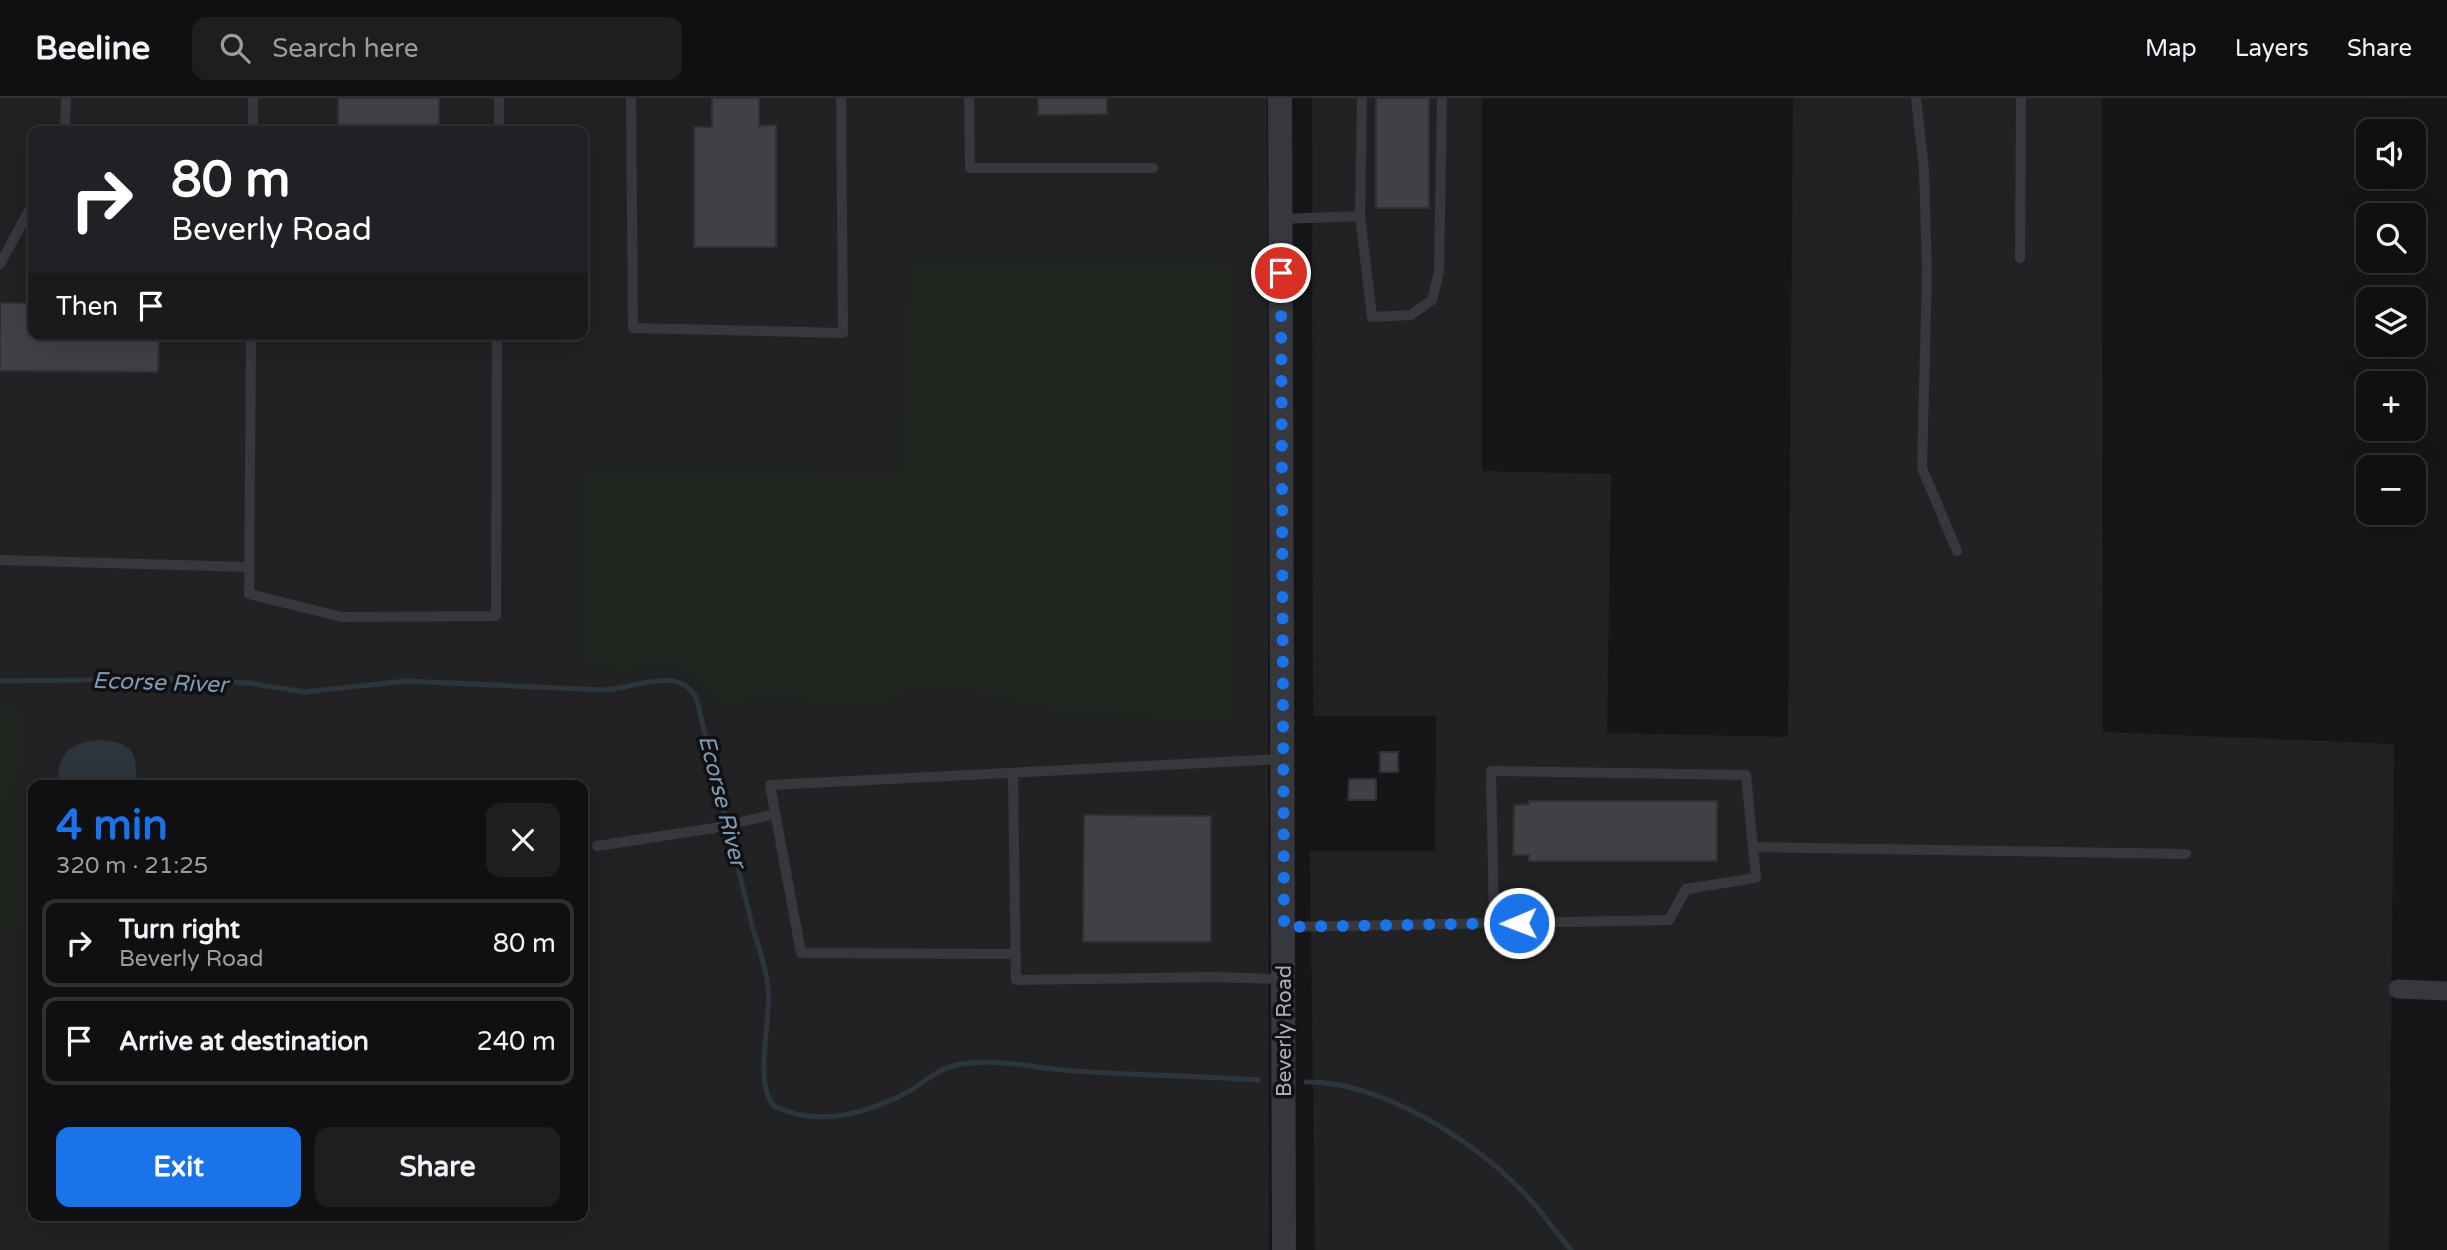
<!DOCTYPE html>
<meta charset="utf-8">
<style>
:root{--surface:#101012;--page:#1e1e20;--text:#f1f3f6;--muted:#9c9d9f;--line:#303032;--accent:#1a73e8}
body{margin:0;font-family:"Varela Round",sans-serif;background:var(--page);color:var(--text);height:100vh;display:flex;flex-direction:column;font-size:26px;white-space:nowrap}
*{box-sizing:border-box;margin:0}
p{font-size:23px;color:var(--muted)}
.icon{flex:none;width:38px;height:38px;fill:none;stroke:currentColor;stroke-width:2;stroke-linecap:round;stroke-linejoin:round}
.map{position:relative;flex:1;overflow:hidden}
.details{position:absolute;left:28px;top:682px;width:560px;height:441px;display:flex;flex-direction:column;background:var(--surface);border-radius:14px;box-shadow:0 7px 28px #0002,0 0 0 2px var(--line)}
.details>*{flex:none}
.banner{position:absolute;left:28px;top:28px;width:560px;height:214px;border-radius:14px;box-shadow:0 7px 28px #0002,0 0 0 2px var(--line);background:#202124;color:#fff;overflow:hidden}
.tools{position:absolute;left:2356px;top:21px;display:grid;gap:14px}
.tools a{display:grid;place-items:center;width:70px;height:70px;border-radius:14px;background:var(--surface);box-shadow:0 7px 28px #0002,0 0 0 2px var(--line);font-size:35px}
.pin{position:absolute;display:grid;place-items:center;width:60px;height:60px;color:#fff;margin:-30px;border:4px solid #fff;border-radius:50%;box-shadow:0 2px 7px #0007}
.me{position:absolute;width:77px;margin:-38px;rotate:269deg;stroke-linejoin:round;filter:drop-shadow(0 0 5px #0008)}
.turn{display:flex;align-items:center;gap:24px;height:147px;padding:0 28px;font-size:32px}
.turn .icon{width:91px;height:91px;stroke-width:2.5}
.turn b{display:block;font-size:49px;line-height:60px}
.then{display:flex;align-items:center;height:66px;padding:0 28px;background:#0003;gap:14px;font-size:26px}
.round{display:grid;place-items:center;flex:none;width:74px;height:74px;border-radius:14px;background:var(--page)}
.headline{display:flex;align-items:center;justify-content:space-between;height:119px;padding:0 28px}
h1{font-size:42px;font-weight:700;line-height:52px;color:var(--accent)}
.cta{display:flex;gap:14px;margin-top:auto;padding:14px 28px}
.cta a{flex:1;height:80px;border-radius:14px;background:var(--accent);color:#fff;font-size:28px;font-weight:700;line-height:80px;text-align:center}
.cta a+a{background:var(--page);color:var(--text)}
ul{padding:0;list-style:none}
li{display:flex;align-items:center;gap:21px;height:88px;margin:0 14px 10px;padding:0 14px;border:4px solid var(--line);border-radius:14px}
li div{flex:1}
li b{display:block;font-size:26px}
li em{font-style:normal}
header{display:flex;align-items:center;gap:42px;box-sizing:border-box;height:98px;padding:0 35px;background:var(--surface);border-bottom:2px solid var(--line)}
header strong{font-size:33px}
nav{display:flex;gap:38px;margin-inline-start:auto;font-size:24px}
.search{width:490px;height:63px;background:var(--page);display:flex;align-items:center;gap:18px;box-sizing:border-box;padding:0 24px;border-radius:14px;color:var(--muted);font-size:26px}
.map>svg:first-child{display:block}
.built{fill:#222225;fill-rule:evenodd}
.green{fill:#1e261f}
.water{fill:#2c353c}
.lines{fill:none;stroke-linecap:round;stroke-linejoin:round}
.stream{stroke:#2c353c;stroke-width:5}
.building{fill:#404145;stroke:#303034;stroke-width:2}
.service{stroke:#37383d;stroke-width:10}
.minor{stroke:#37383d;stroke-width:19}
.tertiary{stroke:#37383d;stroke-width:24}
.route{stroke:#1a73e8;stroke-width:12;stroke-dasharray:0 21.6}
.labels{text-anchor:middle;stroke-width:7;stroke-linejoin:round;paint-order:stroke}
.street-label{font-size:21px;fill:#a8adb8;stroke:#111113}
.water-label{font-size:23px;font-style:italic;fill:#7f9bb3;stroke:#111113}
</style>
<header>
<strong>Beeline</strong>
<div class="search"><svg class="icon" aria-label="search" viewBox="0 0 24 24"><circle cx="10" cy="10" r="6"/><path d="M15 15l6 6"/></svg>Search here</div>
<nav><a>Map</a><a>Layers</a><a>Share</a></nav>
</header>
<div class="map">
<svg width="2447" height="1152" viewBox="0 0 2447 1152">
<rect width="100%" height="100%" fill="#161618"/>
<path class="built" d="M 0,0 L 1267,0 L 1269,1152 L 0,1152 ZM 33,33 L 583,33 L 583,236 L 33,236 ZM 33,688 L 583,688 L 583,1118 L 33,1118 Z
M 1312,0 L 1482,0 L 1482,373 L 1611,376 L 1607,635 L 1788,639 L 1793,0 L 2102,0 L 2103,634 L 2394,646 L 2389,1152 L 1315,1152 L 1310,753 L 1435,753 L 1436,618 L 1313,618 Z"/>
<path class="green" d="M 908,166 L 1231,167 L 1236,622 L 1069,616 L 995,597 L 917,590 L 877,607 L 838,608 L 793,601 L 747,602 L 722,611 L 706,588 L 679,568 L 644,568 L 621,574 L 581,561 L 580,378 L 594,373 L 903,376 Z
M 0,609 L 23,609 L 21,828 L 0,841 Z"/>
<path class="water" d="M 99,642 C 134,644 137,654 136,688 L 57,688 C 58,656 68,645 99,642 Z"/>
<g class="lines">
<path class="stream" d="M 0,583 L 176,581 L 250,585 L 304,594 L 406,583 L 604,592 C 633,591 677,567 696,599 L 753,831 C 759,850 766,869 768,889 C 772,921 753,984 774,1008 C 817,1030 871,1015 911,992 C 926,983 938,971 956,967 C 995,959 1034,970 1073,973 C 1134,977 1196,978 1258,982
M 1306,984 C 1380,983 1472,1041 1523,1094 C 1540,1111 1555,1133 1571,1152"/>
</g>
<path class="building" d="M 338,0 L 439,0 L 439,33 L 338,33 Z
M 712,0 L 759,0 L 759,28 L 776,27 L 776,149 L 694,149 L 694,29 L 712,29 Z
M 1038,0 L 1107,0 L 1107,16 L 1038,17 Z
M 1376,0 L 1429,0 L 1429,110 L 1376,110 Z
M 0,205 L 33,205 L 33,236 L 159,236 L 158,274 L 0,273 Z
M 1380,654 L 1398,654 L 1398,674 L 1380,674 Z
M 1349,681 L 1376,681 L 1376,702 L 1348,702 Z
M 1529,703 L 1717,703 L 1717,763 L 1529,763 L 1529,757 L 1513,757 L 1514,707 L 1529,706 Z
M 1084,717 L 1211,718 L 1211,844 L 1083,844 Z"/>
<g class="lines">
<path class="service" d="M 631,0 L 633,230 L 843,235 L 841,0
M 969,0 L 970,70 L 1153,70
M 1916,0 L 1924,71 L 1927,175 L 1922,370 L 1957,453
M 65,33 L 66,0
M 253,33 L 253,0
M 499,33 L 499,0
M 1360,118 L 1362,0
M 1281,121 L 1360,118 L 1372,219 L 1411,217 L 1432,202 L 1439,174 L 1442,0
M 2020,160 L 2021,0
M 0,166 L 33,105
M 251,236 L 249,496 L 342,519 L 496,518 L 497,236
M 0,462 L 249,469
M 1013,677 L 1016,882 L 1214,879 L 1282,881
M 597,748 L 714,730 L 775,716
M 1753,749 L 2186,756
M 1285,829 L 1669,822 L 1686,791 L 1756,780 L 1746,677 L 1491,673 L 1494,825
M 1015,856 L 801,855 L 770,687 L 1283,661"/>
<path class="minor" d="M 2398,891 L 2447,893"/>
<path class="tertiary" d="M 1280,0 L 1284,1152"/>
</g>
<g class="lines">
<path class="route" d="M 1281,175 L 1284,829 L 1519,825"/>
</g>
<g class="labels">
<g class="street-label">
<text transform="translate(1284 933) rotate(-90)" y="7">Beverly Road</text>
</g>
<g class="water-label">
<text transform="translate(160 584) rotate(2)" y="8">Ecorse River</text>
<text transform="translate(723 703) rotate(76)" y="8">Ecorse River</text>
</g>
</g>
</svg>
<div class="tools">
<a><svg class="icon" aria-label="sound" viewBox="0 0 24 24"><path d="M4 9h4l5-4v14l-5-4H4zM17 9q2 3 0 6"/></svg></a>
<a><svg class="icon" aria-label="search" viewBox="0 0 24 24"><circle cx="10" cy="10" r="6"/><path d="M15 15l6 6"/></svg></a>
<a><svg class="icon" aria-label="layers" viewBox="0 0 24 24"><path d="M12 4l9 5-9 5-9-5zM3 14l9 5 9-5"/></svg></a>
<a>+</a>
<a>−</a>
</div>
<div class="pin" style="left:1281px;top:175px;background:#d93025"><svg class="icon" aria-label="arrive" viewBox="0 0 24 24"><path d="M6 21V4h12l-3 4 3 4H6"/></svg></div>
<svg class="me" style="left:1519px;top:825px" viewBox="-20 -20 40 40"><circle r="17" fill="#1a73e8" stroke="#fff" stroke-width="3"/><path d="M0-11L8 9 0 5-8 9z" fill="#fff"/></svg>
<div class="banner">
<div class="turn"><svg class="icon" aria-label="right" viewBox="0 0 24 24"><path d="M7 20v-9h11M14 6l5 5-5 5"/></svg><div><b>80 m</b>Beverly Road</div></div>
<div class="then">Then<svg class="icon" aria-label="arrive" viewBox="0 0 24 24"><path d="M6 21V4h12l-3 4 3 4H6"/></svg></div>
</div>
<section class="details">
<div class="headline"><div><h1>4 min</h1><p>320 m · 21:25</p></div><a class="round"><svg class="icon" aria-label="close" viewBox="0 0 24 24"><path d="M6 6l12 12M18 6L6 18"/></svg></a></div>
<ul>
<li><svg class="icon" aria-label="right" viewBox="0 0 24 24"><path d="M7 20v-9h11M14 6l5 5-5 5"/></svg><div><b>Turn right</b><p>Beverly Road</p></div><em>80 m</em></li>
<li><svg class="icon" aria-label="arrive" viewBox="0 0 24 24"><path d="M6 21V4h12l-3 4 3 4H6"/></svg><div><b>Arrive at destination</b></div><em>240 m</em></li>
</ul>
<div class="cta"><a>Exit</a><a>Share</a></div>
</section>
</div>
